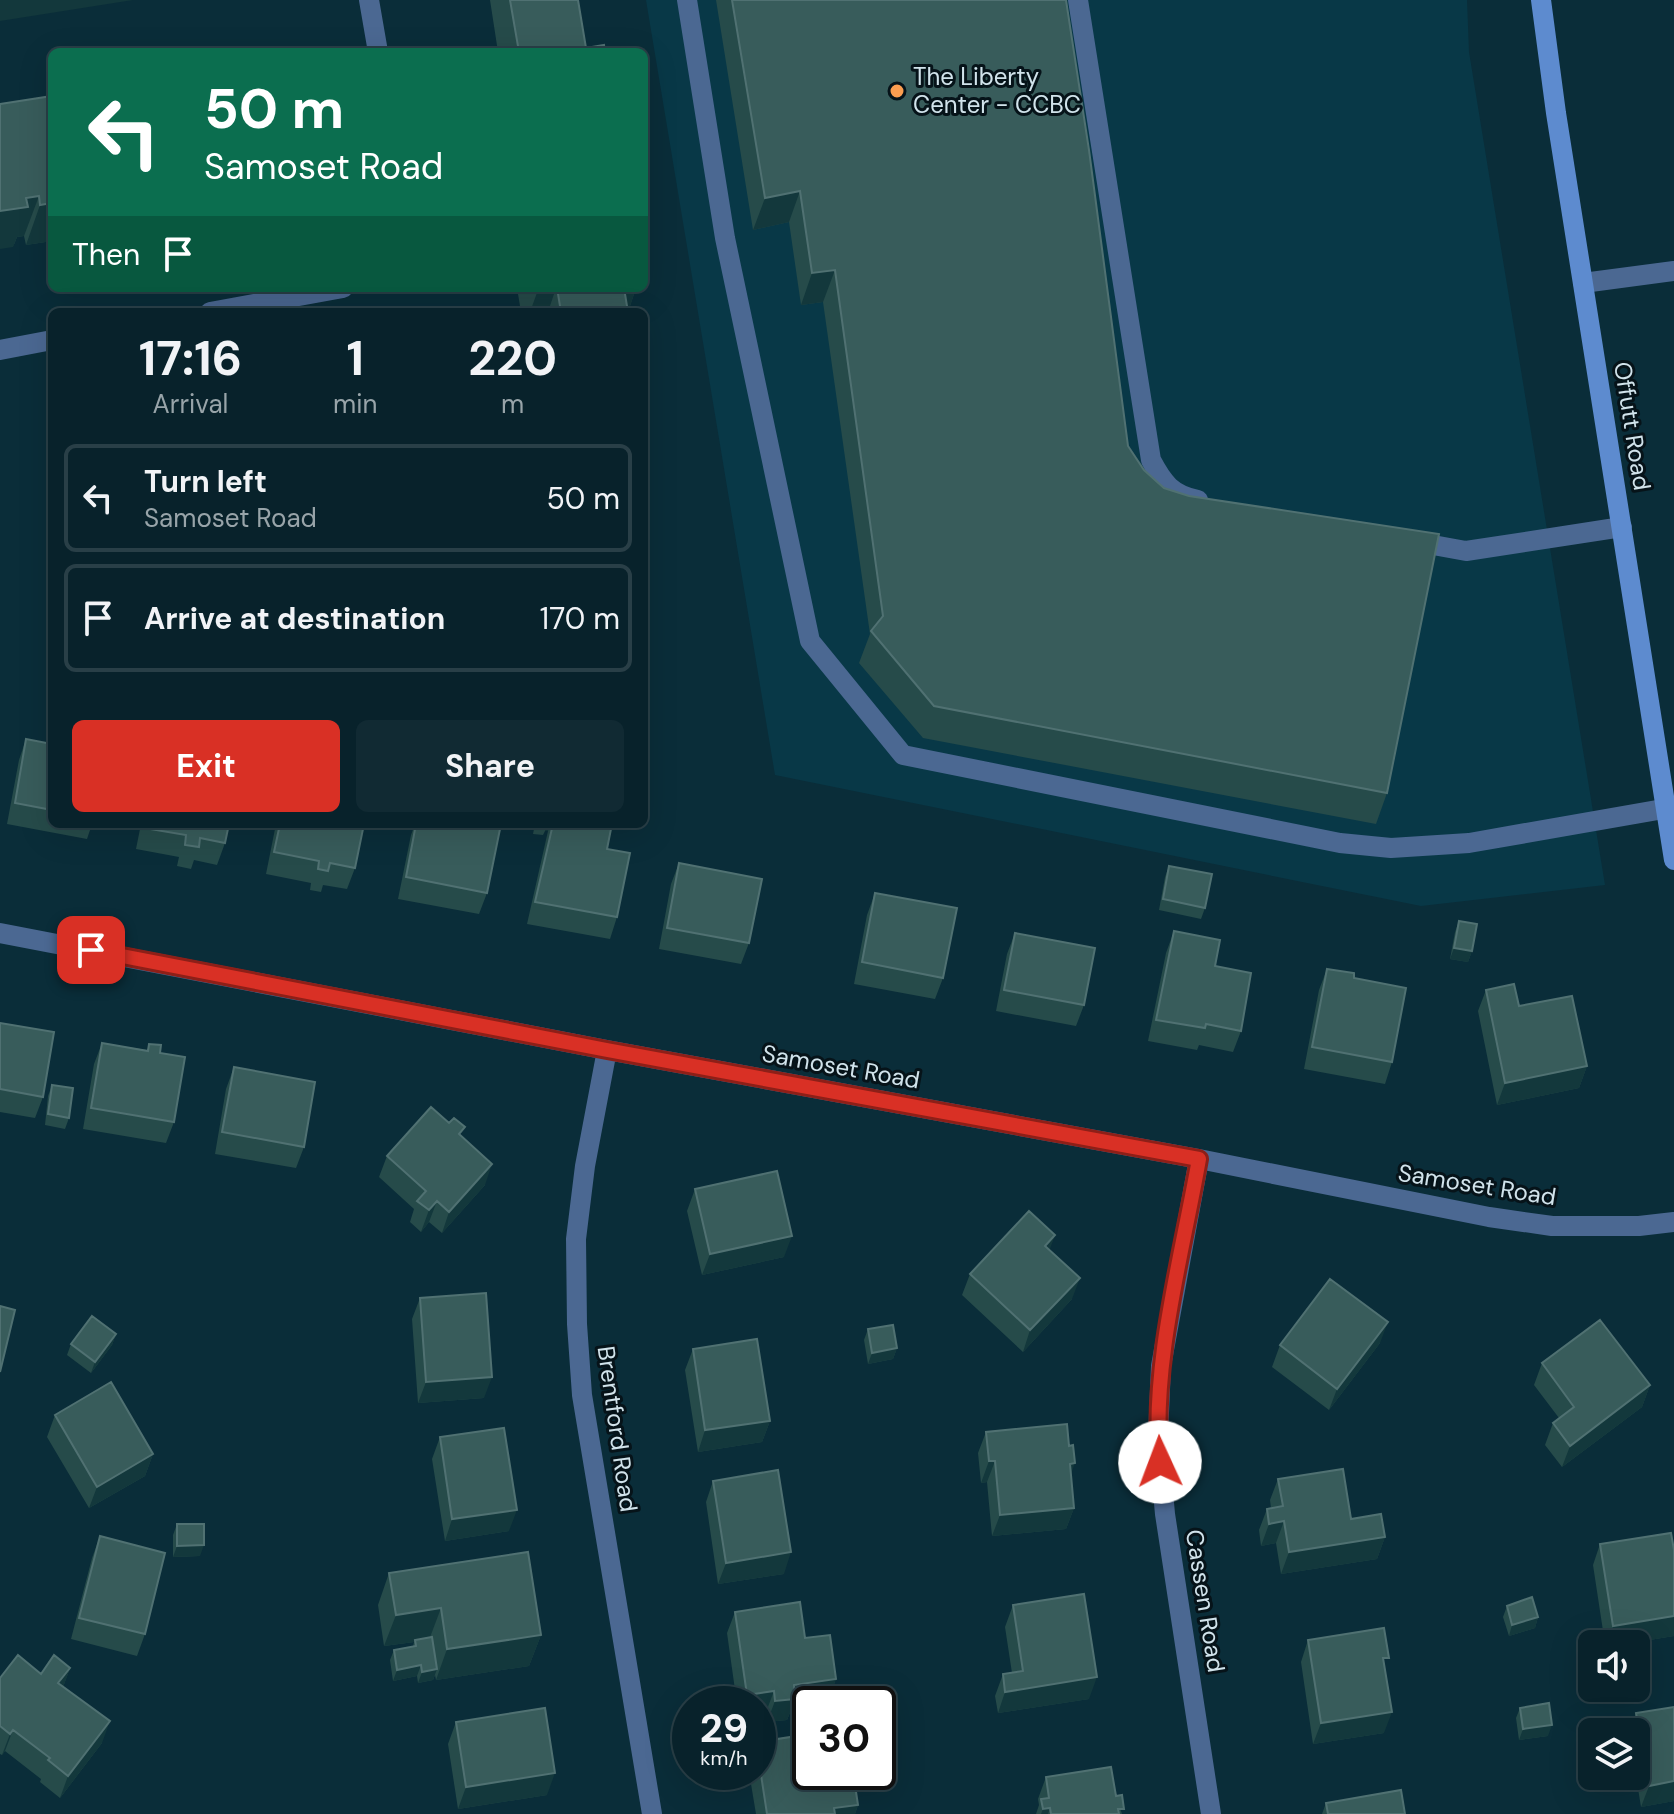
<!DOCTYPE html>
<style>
:root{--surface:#08222b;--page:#112a33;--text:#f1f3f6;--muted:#98a4a9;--line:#293f47;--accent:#d93025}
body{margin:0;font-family:"DM Sans",sans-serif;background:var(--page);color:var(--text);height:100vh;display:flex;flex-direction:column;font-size:30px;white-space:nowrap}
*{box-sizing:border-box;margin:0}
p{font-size:26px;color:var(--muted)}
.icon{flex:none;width:44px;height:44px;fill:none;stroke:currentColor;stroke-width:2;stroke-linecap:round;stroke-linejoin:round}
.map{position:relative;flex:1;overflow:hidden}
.panel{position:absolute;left:48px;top:308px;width:600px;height:520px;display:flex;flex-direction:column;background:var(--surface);border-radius:12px;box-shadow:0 8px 32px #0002,0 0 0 2px var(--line)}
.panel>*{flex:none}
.banner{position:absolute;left:48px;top:48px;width:600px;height:244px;border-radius:12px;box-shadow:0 8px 32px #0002,0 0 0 2px var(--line);background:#0b6e4f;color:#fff;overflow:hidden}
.fabs{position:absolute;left:1578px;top:1630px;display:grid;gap:16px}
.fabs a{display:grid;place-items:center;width:72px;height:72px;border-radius:12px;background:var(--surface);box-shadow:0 8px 32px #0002,0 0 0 2px var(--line);font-size:40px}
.speed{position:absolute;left:672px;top:1686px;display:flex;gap:16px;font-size:40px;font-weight:700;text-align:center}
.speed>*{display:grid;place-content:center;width:104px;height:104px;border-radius:50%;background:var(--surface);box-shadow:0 8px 32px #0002,0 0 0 2px var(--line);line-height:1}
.speed small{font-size:20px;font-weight:400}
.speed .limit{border:4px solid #111;border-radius:12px;background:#fff;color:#111}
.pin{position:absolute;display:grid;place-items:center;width:68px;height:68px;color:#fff;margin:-34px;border-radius:16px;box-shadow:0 4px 12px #0006}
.me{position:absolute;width:88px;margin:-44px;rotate:358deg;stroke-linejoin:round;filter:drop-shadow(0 0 6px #0008)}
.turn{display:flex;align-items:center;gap:28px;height:168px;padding:0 24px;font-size:36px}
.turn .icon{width:104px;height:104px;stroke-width:2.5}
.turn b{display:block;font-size:56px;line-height:68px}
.then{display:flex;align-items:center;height:76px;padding:0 24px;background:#0003;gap:16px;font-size:30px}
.eta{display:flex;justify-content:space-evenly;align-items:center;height:136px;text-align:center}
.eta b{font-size:48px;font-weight:700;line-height:56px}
.primary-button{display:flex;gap:16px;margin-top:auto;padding:16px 24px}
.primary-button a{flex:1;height:92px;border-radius:12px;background:var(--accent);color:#fff;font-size:32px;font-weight:700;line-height:92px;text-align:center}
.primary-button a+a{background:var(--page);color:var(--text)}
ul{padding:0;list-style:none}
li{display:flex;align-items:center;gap:24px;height:108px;margin:0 16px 12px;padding:0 8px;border:4px solid var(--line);border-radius:12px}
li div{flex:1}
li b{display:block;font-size:30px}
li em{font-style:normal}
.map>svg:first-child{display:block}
.built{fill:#083847}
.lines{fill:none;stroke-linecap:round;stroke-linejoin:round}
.lane{stroke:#4b6892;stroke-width:20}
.street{stroke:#4b6892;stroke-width:20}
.secondary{stroke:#5d8bcf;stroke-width:20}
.wall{fill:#264b4a}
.shaded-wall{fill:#13383c}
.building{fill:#385c5b;stroke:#507172;stroke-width:2}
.route-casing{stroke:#8d1f18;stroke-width:20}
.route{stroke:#d93025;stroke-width:14}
.poi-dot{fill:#fb9e50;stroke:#061319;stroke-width:3}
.labels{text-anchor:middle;stroke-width:6;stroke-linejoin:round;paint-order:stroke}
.poi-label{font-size:24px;fill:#d1e3eb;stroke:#061319;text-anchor:start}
.street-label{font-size:24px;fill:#d1e3eb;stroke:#061319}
</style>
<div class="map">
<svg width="1674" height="1814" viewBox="0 0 1674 1814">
<rect width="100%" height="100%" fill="#0a2d39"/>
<path class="built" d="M 646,0 L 1467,0 L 1469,52 L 1605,885 L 1421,906 L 775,775 Z"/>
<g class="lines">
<path class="lane" d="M 687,0 L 725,238 L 810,641 L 903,755 L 1340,843 L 1391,848 L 1469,843 L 1674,807
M 1078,0 L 1151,460 C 1163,483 1172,495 1198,500
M 1583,283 L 1674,271
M 1411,541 L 1466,551 L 1622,527"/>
<path class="street" d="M 369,0 L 378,52
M 210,312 L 343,288
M 0,350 L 52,340
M 0,933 L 607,1050 L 1199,1159 L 1489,1217 L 1552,1226 L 1639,1226 L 1674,1222
M 607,1050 L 585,1166 L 576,1239 L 577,1324 L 582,1395 L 652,1814
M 1199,1159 L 1161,1366 L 1158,1436 L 1165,1514 L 1211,1814"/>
<path class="secondary" d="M 1541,0 L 1556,113 L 1674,860"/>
</g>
<path class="wall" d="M 490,0 L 578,0 L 586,48 L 605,52 L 498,52 Z
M 716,0 L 1066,0 L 1128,446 L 1144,470 L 1387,793 L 1376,824 L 923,738 L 859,663 L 870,634 L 823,302 L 801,305 L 789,222 L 753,230 Z
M 52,96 L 52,241 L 26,245 L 24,236 L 17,237 L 13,247 Z
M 517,288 L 636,288 L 628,312 L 521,312 Z
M 26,739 L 52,744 L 52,824 L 92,824 L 87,839 L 7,824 L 19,760 Z
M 141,824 L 229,824 L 225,843 L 217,865 L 194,860 L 191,869 L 177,866 L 179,857 L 136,849 Z
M 276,824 L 364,824 L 355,868 L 347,889 L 323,885 L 321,892 L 310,890 L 311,883 L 266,874 Z
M 415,824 L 472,824 L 487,893 L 479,914 L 398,899 L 411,835 Z
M 535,824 L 612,824 L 607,849 L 617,917 L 610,939 L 527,924 L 548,831 L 545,831 L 543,835 L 533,834 Z
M 679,863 L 749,943 L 741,964 L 659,949 L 671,884 Z
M 1169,866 L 1205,908 L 1201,919 L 1159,910 L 1165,877 Z
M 875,893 L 943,978 L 935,999 L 854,984 L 867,915 Z
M 1459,921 L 1472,951 L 1468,962 L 1450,959 L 1455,932 Z
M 1174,931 L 1215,966 L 1241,1031 L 1233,1052 L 1199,1045 L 1197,1050 L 1148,1041 L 1166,953 Z
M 1015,933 L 1084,1005 L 1076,1026 L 996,1011 L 1007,954 Z
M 1327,969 L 1392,1062 L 1385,1084 L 1304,1069 L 1319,990 Z
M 1486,990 L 1519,1006 L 1587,1066 L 1579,1088 L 1497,1105 L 1478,1011 Z
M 0,1023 L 43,1097 L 35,1118 L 0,1112 Z
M 102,1043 L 147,1050 L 149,1044 L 160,1053 L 174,1122 L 166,1143 L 83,1129 L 94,1064 Z
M 234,1067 L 304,1147 L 296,1168 L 215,1154 L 226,1089 Z
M 52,1085 L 69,1118 L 65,1129 L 45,1125 L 48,1096 Z
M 461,1136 L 485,1185 L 442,1233 L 429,1222 L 421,1232 L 410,1222 L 414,1209 L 379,1177 L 387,1156 Z
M 695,1189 L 784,1257 L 702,1275 L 687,1211 Z
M 1055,1235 L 1049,1249 L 1072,1299 L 1023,1352 L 962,1295 L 970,1274 Z
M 420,1298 L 484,1398 L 418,1403 L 412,1319 Z
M 868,1329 L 897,1348 L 893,1359 L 868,1364 L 864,1340 Z
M 116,1334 L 112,1345 L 91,1373 L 67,1355 L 71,1344 Z
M 1380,1343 L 1329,1410 L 1272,1367 L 1280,1345 Z
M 693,1349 L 770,1421 L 762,1442 L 698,1452 L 685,1370 Z
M 1542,1363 L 1650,1385 L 1642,1407 L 1562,1467 L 1545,1445 L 1553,1423 L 1559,1418 L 1534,1385 Z
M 55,1415 L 153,1454 L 145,1476 L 89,1508 L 47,1437 Z
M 986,1432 L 1071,1475 L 1074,1508 L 1066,1529 L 992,1536 L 987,1482 L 981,1483 L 978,1453 Z
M 440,1437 L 509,1531 L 445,1541 L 432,1459 Z
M 1278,1479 L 1385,1537 L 1377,1559 L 1281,1574 L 1276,1543 L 1261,1546 L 1259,1530 L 1267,1509 L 1271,1508 L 1270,1500 Z
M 713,1481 L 784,1574 L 718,1584 L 706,1502 Z
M 177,1524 L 200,1556 L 173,1557 L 173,1535 Z
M 100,1536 L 145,1634 L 137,1656 L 71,1639 L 92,1558 Z
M 1600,1544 L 1674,1550 L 1674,1636 L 1625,1644 L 1605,1644 L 1593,1565 Z
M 389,1573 L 541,1635 L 529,1666 L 436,1680 L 435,1675 L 433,1680 L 418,1683 L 417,1676 L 393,1681 L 390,1660 L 394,1650 L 413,1646 L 414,1642 L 384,1646 L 378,1605 Z
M 1013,1605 L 1089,1699 L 998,1713 L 995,1696 L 1003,1674 L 1012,1673 L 1005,1627 Z
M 1507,1606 L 1538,1617 L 1535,1628 L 1509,1636 L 1503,1617 Z
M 735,1612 L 805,1638 L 836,1679 L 828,1700 L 793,1705 L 787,1720 L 767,1722 L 766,1712 L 758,1704 L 737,1704 L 727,1633 Z
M 1308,1640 L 1385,1669 L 1384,1733 L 1313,1744 L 1301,1662 Z
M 70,1668 L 63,1687 L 102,1743 L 60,1798 L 40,1782 L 41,1779 L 5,1751 L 2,1755 L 0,1754 L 0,1678 L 41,1674 Z
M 1674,1707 L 1674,1801 L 1641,1807 L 1636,1776 L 1636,1732 L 1629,1732 L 1636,1713 Z
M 1520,1708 L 1548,1736 L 1519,1740 L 1516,1718 Z
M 456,1722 L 547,1795 L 458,1809 L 448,1744 Z
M 758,1742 L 810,1772 L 858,1805 L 855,1814 L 756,1814 L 749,1772 L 758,1772 Z
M 1046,1777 L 1116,1796 L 1122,1814 L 1036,1814 L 1039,1805 L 1038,1799 Z
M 1326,1803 L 1405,1814 L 1322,1814 Z"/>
<path class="shaded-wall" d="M 0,0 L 133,0 L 0,21 Z
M 800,191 L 789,222 L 753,230 L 765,198 Z
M 39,196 L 24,236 L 17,237 L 13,247 L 0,249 L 0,211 L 26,198 Z
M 52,203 L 52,241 L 26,245 L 40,205 Z
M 835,270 L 823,302 L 801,305 L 812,273 Z
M 548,288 L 556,288 L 548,312 L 530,312 L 538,290 Z
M 617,288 L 636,288 L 628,312 Z
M 546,824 L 551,824 L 548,831 L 545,831 L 547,824 Z
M 1454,948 L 1472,951 L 1468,962 L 1450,959 Z
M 1587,1066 L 1579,1088 L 1497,1105 L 1505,1083 Z
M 492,1164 L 485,1185 L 442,1233 L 449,1212 Z
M 437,1201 L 429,1222 L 421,1232 L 429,1210 Z
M 1055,1235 L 1047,1257 L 1045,1246 Z
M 792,1236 L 784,1257 L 702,1275 L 710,1254 Z
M 1080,1278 L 1072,1299 L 1023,1352 L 1030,1330 Z
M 1388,1322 L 1380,1343 L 1329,1410 L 1337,1389 Z
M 116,1334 L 112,1345 L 91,1373 L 95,1362 Z
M 897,1348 L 893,1359 L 868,1364 L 872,1353 Z
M 492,1377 L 484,1398 L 418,1403 L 426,1382 Z
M 1650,1385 L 1642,1407 L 1562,1467 L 1570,1446 Z
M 770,1421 L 762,1442 L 698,1452 L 705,1430 Z
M 153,1454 L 145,1476 L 89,1508 L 97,1487 Z
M 989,1461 L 995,1461 L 987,1482 L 981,1483 Z
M 1075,1463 L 1067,1485 L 1070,1464 Z
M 1074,1508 L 1066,1529 L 992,1536 L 1000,1515 Z
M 517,1510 L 509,1531 L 445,1541 L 452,1519 Z
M 1284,1521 L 1276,1543 L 1261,1546 L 1269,1524 Z
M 1385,1537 L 1377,1559 L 1281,1574 L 1289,1552 Z
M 204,1545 L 200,1556 L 173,1557 L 177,1546 Z
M 791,1552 L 784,1574 L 718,1584 L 726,1563 Z
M 441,1608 L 429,1640 L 415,1640 L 414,1642 L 384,1646 L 396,1615 Z
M 1674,1616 L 1674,1636 L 1625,1644 L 1607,1644 L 1613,1626 Z
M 1538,1617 L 1535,1628 L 1509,1636 L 1512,1625 Z
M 541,1635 L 529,1666 L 436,1680 L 447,1649 Z
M 421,1665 L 417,1676 L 393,1681 L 397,1670 Z
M 70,1668 L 62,1690 L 58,1683 Z
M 437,1669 L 433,1680 L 418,1683 L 422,1672 Z
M 1097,1677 L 1089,1699 L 998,1713 L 1005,1692 Z
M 836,1679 L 828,1700 L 793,1705 L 787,1720 L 767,1722 L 775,1701 L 794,1685 Z
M 774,1691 L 766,1712 L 758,1713 L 758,1704 L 743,1704 L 747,1695 Z
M 1392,1712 L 1384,1733 L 1313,1744 L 1321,1723 Z
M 110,1721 L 102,1743 L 60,1798 L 68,1776 Z
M 1552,1725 L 1548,1736 L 1519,1740 L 1523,1729 Z
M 13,1730 L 5,1751 L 2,1755 L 10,1734 Z
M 886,1736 L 882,1747 L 878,1747 L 878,1737 Z
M 555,1773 L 547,1795 L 458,1809 L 466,1787 Z
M 1674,1781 L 1674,1801 L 1641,1807 L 1649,1786 Z
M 858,1805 L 855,1814 L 832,1814 L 834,1808 Z
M 1050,1808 L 1048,1814 L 1041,1814 L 1043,1809 Z"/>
<path class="building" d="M 510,0 L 578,0 L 586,48 L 604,45 L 605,52 L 519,52 Z
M 732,0 L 1066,0 L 1089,150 L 1128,446 L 1144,470 L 1164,488 L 1189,496 L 1439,534 L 1387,793 L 934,706 L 871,631 L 883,616 L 835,270 L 812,273 L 800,191 L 765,198 Z
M 52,96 L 52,203 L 40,205 L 39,196 L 26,198 L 28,207 L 0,211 L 0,104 Z
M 557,288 L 624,288 L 628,312 L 561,312 Z
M 26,739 L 52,744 L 52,810 L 15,803 Z
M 145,824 L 229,824 L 225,843 L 200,838 L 199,847 L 185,845 L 186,835 L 144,828 Z
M 280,824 L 364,824 L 355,868 L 330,863 L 328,871 L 318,869 L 319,861 L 274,852 Z
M 416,824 L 472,824 L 500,829 L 487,893 L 406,877 Z
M 553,824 L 612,824 L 607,849 L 630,853 L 617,917 L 535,902 Z
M 679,863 L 762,879 L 749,943 L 667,928 Z
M 1169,866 L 1212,874 L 1205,908 L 1163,899 Z
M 875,893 L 957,908 L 943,978 L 862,962 Z
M 1459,921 L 1477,924 L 1472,951 L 1454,948 Z
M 1174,931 L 1220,940 L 1215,966 L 1251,973 L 1241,1031 L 1206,1024 L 1205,1028 L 1156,1020 Z
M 1015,933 L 1095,948 L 1084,1005 L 1004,990 Z
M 1327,969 L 1354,973 L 1354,978 L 1406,988 L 1392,1062 L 1312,1047 Z
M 1514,984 L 1519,1006 L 1572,996 L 1587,1066 L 1505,1083 L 1486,990 Z
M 0,1023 L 54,1032 L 43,1097 L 0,1089 Z
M 102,1043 L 148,1051 L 149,1044 L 161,1045 L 160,1053 L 185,1057 L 174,1122 L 91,1108 Z
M 234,1067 L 315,1082 L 304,1147 L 222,1132 Z
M 52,1085 L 73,1088 L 69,1118 L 48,1114 Z
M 431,1107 L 449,1123 L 454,1118 L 465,1127 L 459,1134 L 492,1164 L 449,1212 L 437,1201 L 429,1210 L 417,1201 L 426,1191 L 387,1156 Z
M 777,1171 L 792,1236 L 710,1254 L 695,1189 Z
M 1029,1211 L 1055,1235 L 1045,1246 L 1080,1278 L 1030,1330 L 970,1274 Z
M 1330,1279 L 1388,1322 L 1337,1389 L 1280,1345 Z
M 486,1293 L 492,1377 L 426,1382 L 420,1298 Z
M 0,1306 L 15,1310 L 0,1372 Z
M 92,1316 L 116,1334 L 95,1362 L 71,1344 Z
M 1600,1320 L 1650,1385 L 1570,1446 L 1553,1423 L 1574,1407 L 1542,1363 Z
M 893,1325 L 897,1348 L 872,1353 L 868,1329 Z
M 757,1339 L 770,1421 L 705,1430 L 693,1349 Z
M 111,1382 L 153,1454 L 97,1487 L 55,1415 Z
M 1067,1424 L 1069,1446 L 1073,1445 L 1075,1463 L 1070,1464 L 1074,1508 L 1000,1515 L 995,1461 L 989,1461 L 986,1432 Z
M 504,1428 L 517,1510 L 452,1519 L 440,1437 Z
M 1343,1469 L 1351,1519 L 1381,1514 L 1385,1537 L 1289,1552 L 1284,1521 L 1269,1524 L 1267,1509 L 1283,1506 L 1278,1479 Z
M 778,1470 L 791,1552 L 726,1563 L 713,1481 Z
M 177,1524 L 204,1524 L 204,1545 L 177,1546 Z
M 1671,1533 L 1674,1550 L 1674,1616 L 1613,1626 L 1600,1544 Z
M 100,1536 L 165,1553 L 145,1634 L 79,1618 Z
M 528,1552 L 541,1635 L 447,1649 L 441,1608 L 396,1615 L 389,1573 Z
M 1084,1594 L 1097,1677 L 1005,1692 L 1003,1674 L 1023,1671 L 1013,1605 Z
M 1532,1597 L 1538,1617 L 1512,1625 L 1507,1606 Z
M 800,1602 L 805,1638 L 830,1635 L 836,1679 L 794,1685 L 795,1699 L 775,1701 L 774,1691 L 747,1695 L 735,1612 Z
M 1384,1628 L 1389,1658 L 1383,1658 L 1392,1712 L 1321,1723 L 1308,1640 Z
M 432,1637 L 437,1669 L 422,1672 L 421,1665 L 397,1670 L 394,1650 L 416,1646 L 415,1640 Z
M 18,1655 L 41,1674 L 54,1655 L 70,1668 L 58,1683 L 110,1721 L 68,1776 L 48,1760 L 50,1758 L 13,1730 L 10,1734 L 0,1726 L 0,1678 Z
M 881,1703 L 886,1736 L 878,1737 L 877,1704 Z
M 1549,1703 L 1552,1725 L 1523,1729 L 1520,1708 Z
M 1674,1707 L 1674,1781 L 1649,1786 L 1636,1713 Z
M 545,1708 L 555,1773 L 466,1787 L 456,1722 Z
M 810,1734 L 810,1772 L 853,1772 L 858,1805 L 834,1808 L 835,1814 L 767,1814 L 758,1755 L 758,1742 Z
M 1111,1767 L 1116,1796 L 1122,1795 L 1124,1809 L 1118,1809 L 1119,1814 L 1051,1814 L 1050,1808 L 1043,1809 L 1041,1799 L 1049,1798 L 1046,1777 Z
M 1401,1790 L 1405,1814 L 1328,1814 L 1326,1803 Z"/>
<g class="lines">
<g class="route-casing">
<path id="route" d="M 91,950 L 607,1050 L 1199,1159 C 1182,1256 1151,1365 1160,1462"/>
</g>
<use href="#route" class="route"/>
</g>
<circle class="poi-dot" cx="897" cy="91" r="8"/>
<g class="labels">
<g class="poi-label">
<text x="913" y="85">The Liberty<tspan x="913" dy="28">Center - CCBC</tspan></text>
</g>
<g class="street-label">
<text transform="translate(1632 426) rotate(81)" y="8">Offutt Road</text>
<text transform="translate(841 1067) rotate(10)" y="8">Samoset Road</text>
<text transform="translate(1477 1185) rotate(9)" y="8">Samoset Road</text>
<text transform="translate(617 1429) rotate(82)" y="8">Brentford Road</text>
<text transform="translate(1205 1601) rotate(81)" y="8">Cassen Road</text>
</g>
</g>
</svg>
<div class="fabs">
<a><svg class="icon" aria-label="sound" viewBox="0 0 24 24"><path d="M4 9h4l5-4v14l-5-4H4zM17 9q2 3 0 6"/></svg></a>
<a><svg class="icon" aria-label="layers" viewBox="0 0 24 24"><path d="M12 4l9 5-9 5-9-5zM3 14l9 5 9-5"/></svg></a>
</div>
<div class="speed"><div>29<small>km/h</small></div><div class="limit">30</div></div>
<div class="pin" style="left:91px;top:950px;background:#d93025"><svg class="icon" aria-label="arrive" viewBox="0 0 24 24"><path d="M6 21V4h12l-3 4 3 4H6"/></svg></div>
<svg class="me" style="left:1160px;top:1462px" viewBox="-20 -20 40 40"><circle r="19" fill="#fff"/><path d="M0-13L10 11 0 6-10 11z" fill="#d93025"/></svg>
<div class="banner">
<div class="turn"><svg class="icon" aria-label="left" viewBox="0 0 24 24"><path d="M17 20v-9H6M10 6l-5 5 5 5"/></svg><div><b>50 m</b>Samoset Road</div></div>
<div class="then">Then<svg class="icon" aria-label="arrive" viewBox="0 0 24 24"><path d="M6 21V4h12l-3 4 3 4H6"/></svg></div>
</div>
<section class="panel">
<div class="eta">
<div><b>17:16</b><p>Arrival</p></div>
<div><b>1</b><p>min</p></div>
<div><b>220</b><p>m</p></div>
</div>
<ul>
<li><svg class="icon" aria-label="left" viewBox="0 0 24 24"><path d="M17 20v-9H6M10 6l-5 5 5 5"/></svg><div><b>Turn left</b><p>Samoset Road</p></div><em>50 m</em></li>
<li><svg class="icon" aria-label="arrive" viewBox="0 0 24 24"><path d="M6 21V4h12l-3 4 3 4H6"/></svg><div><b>Arrive at destination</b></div><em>170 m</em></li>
</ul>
<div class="primary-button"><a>Exit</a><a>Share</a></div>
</section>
</div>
